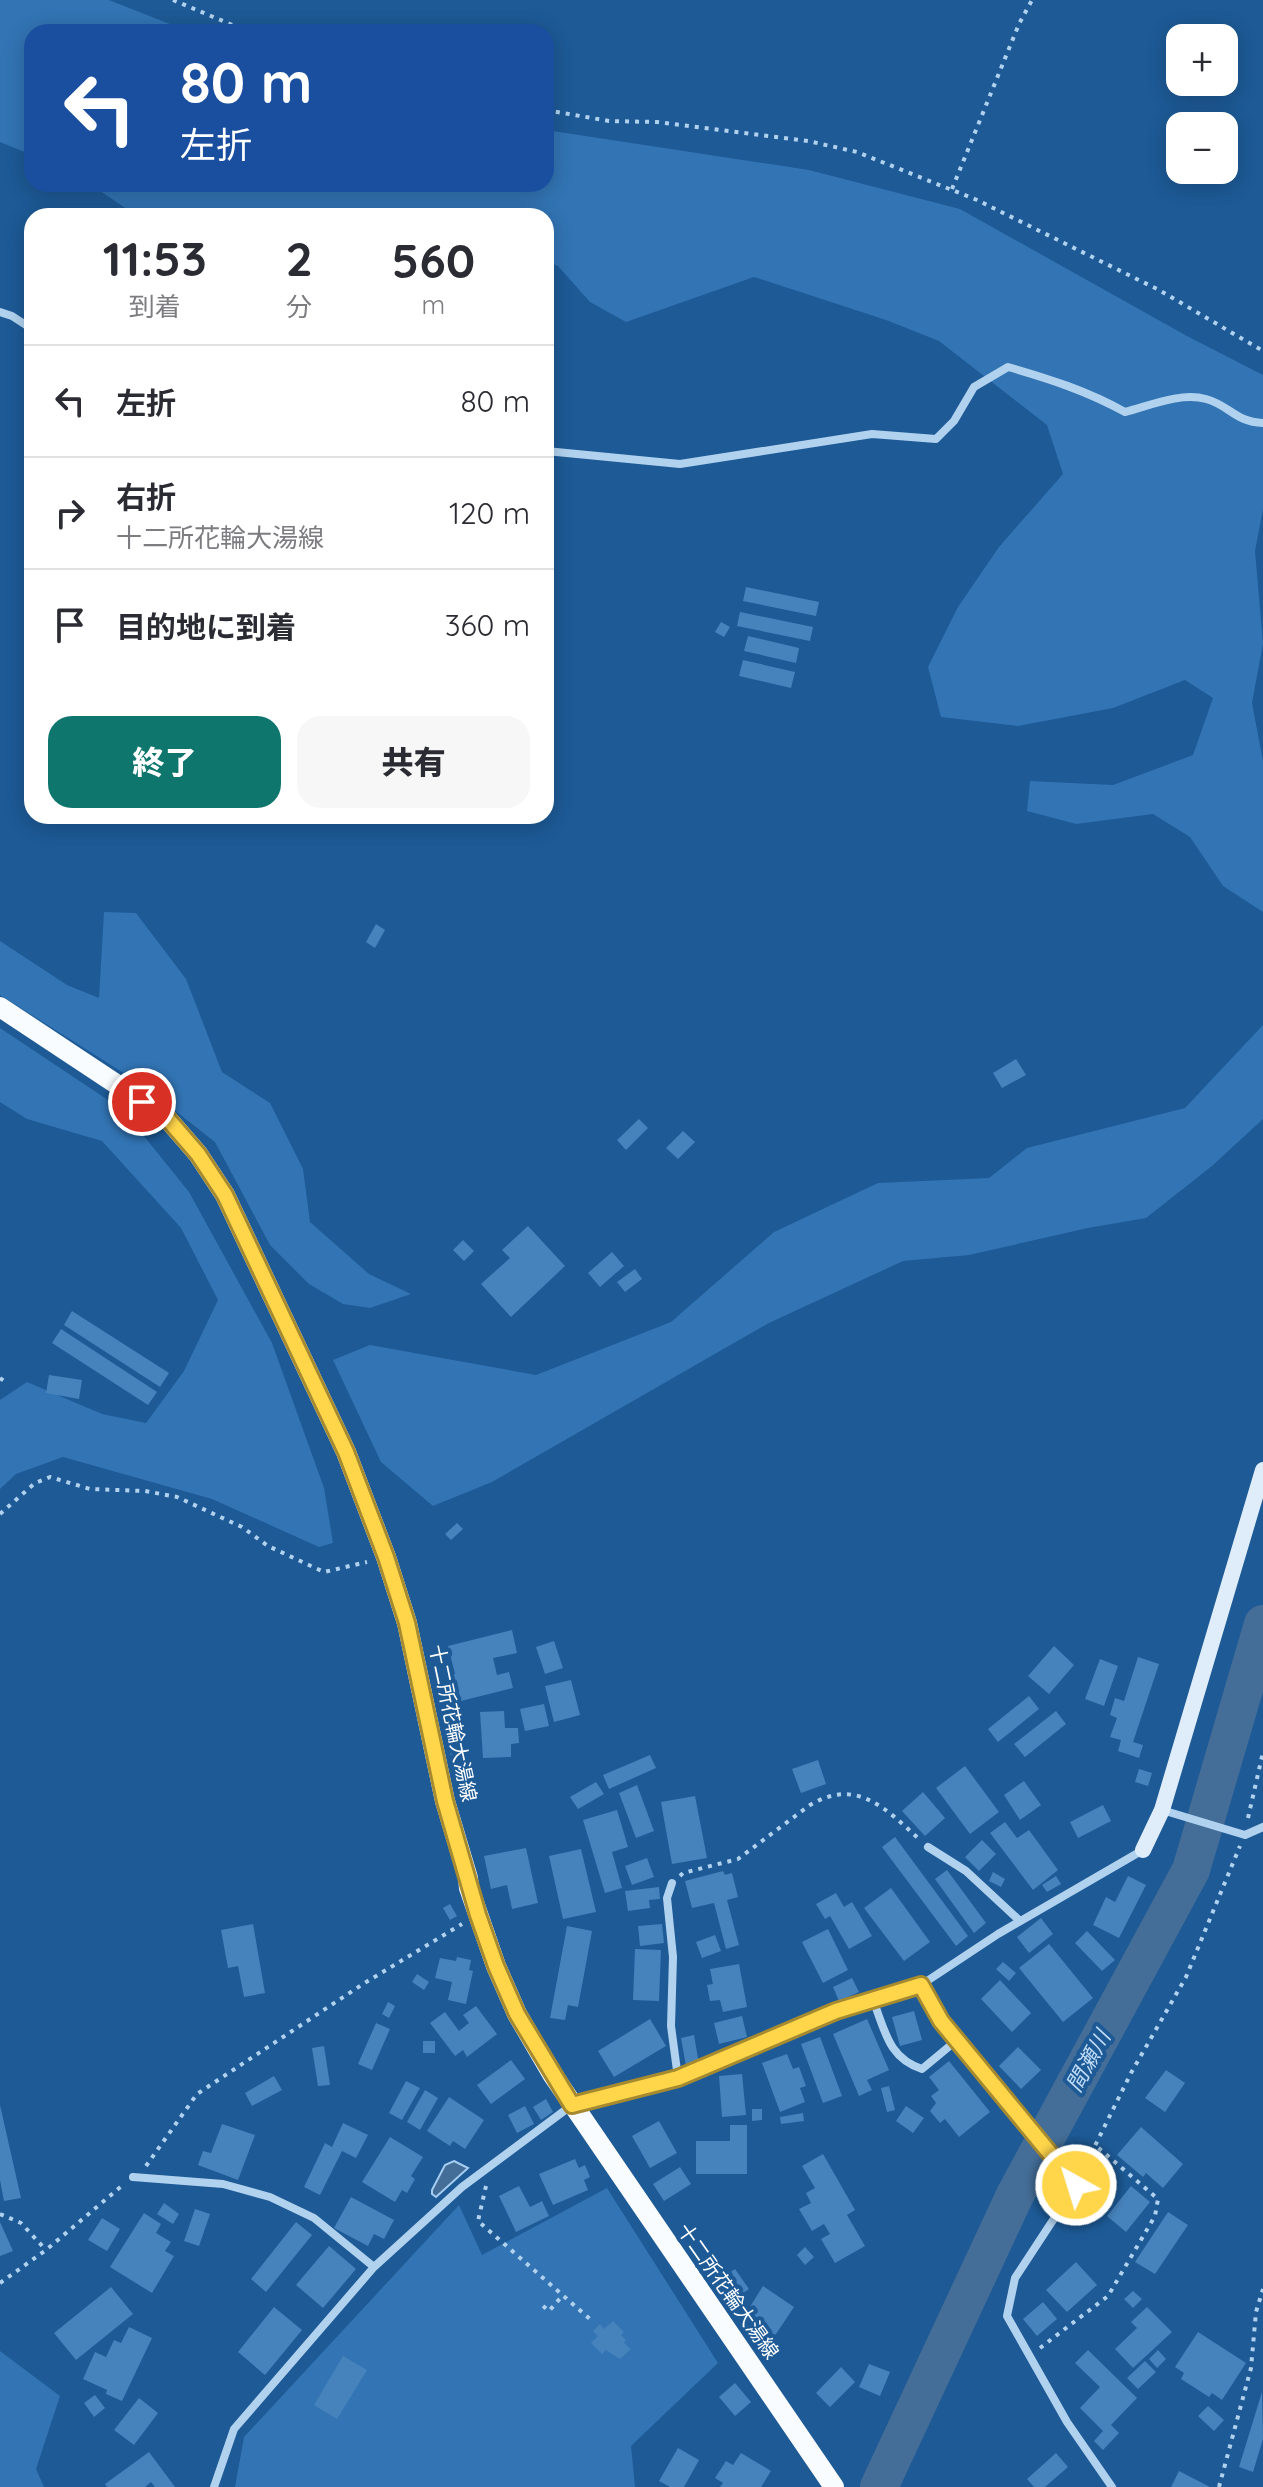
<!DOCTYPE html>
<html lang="ja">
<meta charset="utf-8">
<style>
:root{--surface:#fff;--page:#f7f7f7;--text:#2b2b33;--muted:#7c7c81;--line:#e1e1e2;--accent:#0f766e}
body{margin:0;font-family:Quicksand,"Noto Sans JP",sans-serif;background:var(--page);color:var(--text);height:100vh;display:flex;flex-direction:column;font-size:30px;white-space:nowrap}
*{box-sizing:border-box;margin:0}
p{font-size:26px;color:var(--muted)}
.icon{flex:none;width:44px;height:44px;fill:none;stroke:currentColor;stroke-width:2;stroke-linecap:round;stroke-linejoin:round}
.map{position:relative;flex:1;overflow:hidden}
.details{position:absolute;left:24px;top:208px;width:530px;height:616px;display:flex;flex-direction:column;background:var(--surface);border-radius:24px;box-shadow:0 4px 20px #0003}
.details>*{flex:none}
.hud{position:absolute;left:24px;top:24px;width:530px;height:168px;border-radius:24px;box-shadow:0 4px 20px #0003;background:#1a4fa0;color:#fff;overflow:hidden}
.tools{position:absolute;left:1166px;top:24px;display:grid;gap:16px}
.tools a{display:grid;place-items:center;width:72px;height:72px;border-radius:16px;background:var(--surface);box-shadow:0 4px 20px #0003;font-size:40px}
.pin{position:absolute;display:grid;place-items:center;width:68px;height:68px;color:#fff;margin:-34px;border:4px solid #fff;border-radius:50%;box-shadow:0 2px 8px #0007}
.me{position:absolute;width:88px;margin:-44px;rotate:321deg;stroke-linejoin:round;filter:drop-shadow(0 0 6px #0008)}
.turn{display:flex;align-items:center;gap:28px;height:168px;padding:0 24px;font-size:36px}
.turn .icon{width:104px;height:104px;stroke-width:2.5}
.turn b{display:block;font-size:56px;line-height:68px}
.eta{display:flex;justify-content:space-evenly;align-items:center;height:136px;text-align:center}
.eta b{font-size:48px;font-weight:800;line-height:56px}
.primary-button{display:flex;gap:16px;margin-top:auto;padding:16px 24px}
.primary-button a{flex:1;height:92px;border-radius:24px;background:var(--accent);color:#fff;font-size:32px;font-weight:800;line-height:92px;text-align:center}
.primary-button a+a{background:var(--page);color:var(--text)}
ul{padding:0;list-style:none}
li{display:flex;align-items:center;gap:24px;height:112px;padding:0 24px;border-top:2px solid var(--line)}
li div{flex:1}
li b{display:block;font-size:30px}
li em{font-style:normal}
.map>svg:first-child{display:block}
.green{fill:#3274b4}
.water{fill:#446e98;stroke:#a5cdf1;stroke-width:2}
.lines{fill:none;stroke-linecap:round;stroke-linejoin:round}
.river{stroke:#446e98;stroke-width:38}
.building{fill:#4683bd}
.path{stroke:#b1d2ef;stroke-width:4;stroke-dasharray:4 6;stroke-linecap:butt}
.street{stroke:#b1d2ef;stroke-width:8}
.secondary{stroke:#dfedfb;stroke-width:16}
.primary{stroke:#f9fcff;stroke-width:20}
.route-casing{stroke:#a68a30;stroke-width:20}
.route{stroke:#ffd54a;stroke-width:14}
.labels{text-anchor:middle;stroke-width:8;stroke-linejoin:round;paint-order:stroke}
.street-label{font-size:20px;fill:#fff;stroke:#1d5a96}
.water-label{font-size:22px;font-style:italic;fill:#bedbf6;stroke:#1d5a96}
</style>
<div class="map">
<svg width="1263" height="2487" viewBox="0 0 1263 2487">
<rect width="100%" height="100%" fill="#1d5a96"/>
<path class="green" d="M 0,0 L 109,0 L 190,32 L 32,32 L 32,155 L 0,142 Z
M 546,130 L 809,170 L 960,209 L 1187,336 L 1263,375 L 1263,509 L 1255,551 L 1263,643 L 1252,703 L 1263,761 L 1263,912 L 1223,886 L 1190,837 L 1153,814 L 1076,824 L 1027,811 L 1030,781 L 1113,785 L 1193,755 L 1213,698 L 1185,680 L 1113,708 L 1018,726 L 941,717 L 928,667 L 958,607 L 999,547 L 1063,474 L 1047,425 L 939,341 L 886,320 L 754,277 L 626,322 L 590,302 L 558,266 L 546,261 L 546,216 L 137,216 L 90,184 L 546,184 Z
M 104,912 L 136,913 L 186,979 L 222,1072 L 270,1103 L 303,1169 L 310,1222 L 369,1274 L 411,1294 L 370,1308 L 343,1304 L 309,1284 L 270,1245 L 215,1142 L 141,1084 L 0,995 L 0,941 L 67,985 L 99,998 Z
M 1263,1025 L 1263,1119 L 1212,1166 L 1146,1218 L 1088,1228 L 969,1255 L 903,1261 L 769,1323 L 492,1482 L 433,1506 L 381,1462 L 333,1360 L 370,1345 L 536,1375 L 671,1322 L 774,1232 L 878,1183 L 989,1178 L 1027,1148 L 1185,1108 Z
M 0,1028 L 123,1110 L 189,1192 L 272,1343 L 324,1488 L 333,1543 L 319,1547 L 212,1499 L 63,1457 L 16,1474 L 0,1489 L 0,1400 L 27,1382 L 102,1414 L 146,1423 L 184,1371 L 218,1300 L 181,1228 L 102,1141 L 27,1119 L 0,1102 Z
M 607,2188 L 718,2363 L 631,2446 L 635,2487 L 235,2487 L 244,2437 L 459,2205 L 482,2255 Z
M 0,2351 L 60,2396 L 36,2469 L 44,2487 L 0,2487 Z"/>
<path class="water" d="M 454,2161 L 468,2168 L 436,2197 L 432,2194 L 432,2190 L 445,2165 Z"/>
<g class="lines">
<path class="river" d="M 879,2487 L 1015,2195 L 1191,1870 L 1263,1624"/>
</g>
<path class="building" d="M 746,587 L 819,602 L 816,616 L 743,601 Z
M 740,612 L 813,627 L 810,641 L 737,626 Z
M 721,622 L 730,627 L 724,637 L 715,632 Z
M 748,636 L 799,648 L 796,663 L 744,651 Z
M 743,660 L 795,672 L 791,688 L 739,676 Z
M 376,924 L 385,930 L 375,948 L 366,942 Z
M 1016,1059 L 1026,1075 L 1002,1088 L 993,1073 Z
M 639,1119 L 648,1128 L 626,1150 L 617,1140 Z
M 683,1131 L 695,1142 L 678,1159 L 666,1148 Z
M 528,1226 L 565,1266 L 511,1317 L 481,1284 L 510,1258 L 502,1250 Z
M 463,1240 L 474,1251 L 464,1261 L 453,1250 Z
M 612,1252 L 624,1266 L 600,1287 L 588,1273 Z
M 635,1269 L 642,1279 L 625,1292 L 617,1282 Z
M 72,1311 L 169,1373 L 160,1387 L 64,1325 Z
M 61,1329 L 157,1392 L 148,1405 L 52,1343 Z
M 49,1375 L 82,1380 L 79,1399 L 46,1393 Z
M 457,1523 L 463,1529 L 451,1540 L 445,1534 Z
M 512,1630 L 517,1653 L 493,1658 L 497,1675 L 509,1672 L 513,1688 L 461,1701 L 458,1689 L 451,1690 L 448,1676 L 455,1674 L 448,1646 Z
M 554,1641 L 563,1668 L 545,1674 L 536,1647 Z
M 1054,1646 L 1074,1665 L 1049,1694 L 1028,1676 Z
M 1138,1657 L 1159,1664 L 1133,1742 L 1143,1745 L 1139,1758 L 1118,1751 L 1121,1740 L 1110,1737 L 1117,1718 L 1110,1715 L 1115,1698 L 1124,1701 Z
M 1100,1659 L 1118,1666 L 1104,1706 L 1085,1699 Z
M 571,1680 L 580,1715 L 554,1722 L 545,1686 Z
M 1029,1696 L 1039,1709 L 998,1742 L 988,1729 Z
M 544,1704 L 549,1726 L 525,1731 L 520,1709 Z
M 504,1711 L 505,1728 L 518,1728 L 519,1743 L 511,1744 L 511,1757 L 483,1758 L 480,1712 Z
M 1056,1711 L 1066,1724 L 1025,1757 L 1014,1744 Z
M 459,1714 L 467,1759 L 452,1762 L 444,1717 Z
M 650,1755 L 656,1768 L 609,1789 L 603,1775 Z
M 818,1760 L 826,1784 L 801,1793 L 792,1769 Z
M 965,1766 L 999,1812 L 970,1834 L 936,1788 Z
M 1139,1769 L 1152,1773 L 1148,1786 L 1135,1782 Z
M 1024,1781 L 1041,1805 L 1020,1820 L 1004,1795 Z
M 596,1782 L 604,1794 L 578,1809 L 570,1797 Z
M 637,1785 L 654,1831 L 636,1838 L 619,1793 Z
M 923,1792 L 945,1818 L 925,1836 L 902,1811 Z
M 695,1796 L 707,1858 L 672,1864 L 661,1802 Z
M 1103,1805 L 1111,1821 L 1078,1838 L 1070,1822 Z
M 617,1810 L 628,1847 L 612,1852 L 622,1888 L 605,1893 L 583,1820 Z
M 1005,1822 L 1017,1838 L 1029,1830 L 1058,1870 L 1033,1890 L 990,1833 Z
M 895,1837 L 968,1936 L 956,1946 L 882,1847 Z
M 982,1840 L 996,1854 L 979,1871 L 965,1857 Z
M 526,1848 L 538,1903 L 512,1909 L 507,1885 L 491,1889 L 484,1856 Z
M 581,1849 L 596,1912 L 563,1919 L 549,1856 Z
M 647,1858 L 654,1877 L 632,1885 L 625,1866 Z
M 947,1870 L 986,1923 L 974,1933 L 935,1879 Z
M 723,1871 L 725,1875 L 732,1873 L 738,1897 L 727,1900 L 739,1945 L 726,1949 L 714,1903 L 692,1908 L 685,1881 Z
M 993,1872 L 1005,1879 L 1001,1887 L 989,1881 Z
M 1056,1876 L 1061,1884 L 1047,1892 L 1042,1885 Z
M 1128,1876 L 1146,1885 L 1119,1938 L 1093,1925 L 1106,1897 L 1115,1902 Z
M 659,1887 L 660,1899 L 649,1900 L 650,1908 L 628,1911 L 625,1891 Z
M 891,1888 L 930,1942 L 904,1961 L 864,1908 Z
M 836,1893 L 844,1907 L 852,1902 L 872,1936 L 849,1949 L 830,1916 L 825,1919 L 816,1904 Z
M 450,1904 L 457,1916 L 450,1920 L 443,1908 Z
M 1041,1918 L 1053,1934 L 1029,1953 L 1017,1937 Z
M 253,1924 L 265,1993 L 244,1997 L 238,1966 L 228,1968 L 221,1930 Z
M 662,1924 L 664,1943 L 640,1946 L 638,1926 Z
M 567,1926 L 592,1931 L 578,2007 L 568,2005 L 565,2020 L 550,2018 Z
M 828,1929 L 848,1970 L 823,1983 L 802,1942 Z
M 1087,1931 L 1115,1960 L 1102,1971 L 1075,1943 Z
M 715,1935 L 721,1951 L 702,1958 L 696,1942 Z
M 1049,1944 L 1093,1998 L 1063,2022 L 1019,1968 Z
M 635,1949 L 661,1950 L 659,2001 L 633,2000 Z
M 457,1957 L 471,1960 L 469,1970 L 473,1971 L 466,2004 L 448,2000 L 452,1982 L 435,1978 L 440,1958 L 456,1961 Z
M 1003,1962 L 1016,1973 L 1009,1981 L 996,1969 Z
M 739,1964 L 747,2007 L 723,2012 L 720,2000 L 710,2001 L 707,1985 L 713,1984 L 710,1969 Z
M 417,1974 L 429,1982 L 424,1990 L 412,1982 Z
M 852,1978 L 859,1992 L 839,2001 L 833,1987 Z
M 1000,1980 L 1031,2013 L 1012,2032 L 981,1999 Z
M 388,2002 L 395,2006 L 389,2018 L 382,2014 Z
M 476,2006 L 497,2034 L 467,2057 L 463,2050 L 455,2056 L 430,2023 L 445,2012 L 459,2031 L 469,2023 L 463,2015 Z
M 914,2011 L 922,2040 L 900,2046 L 892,2017 Z
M 742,2016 L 747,2037 L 719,2044 L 714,2023 Z
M 650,2019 L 666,2046 L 614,2077 L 598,2051 Z
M 867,2019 L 889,2070 L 867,2080 L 872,2090 L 859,2096 L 833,2034 Z
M 376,2023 L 390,2029 L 372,2070 L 358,2064 Z
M 694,2035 L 699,2064 L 686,2066 L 681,2038 Z
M 820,2037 L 842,2096 L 823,2103 L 801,2044 Z
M 423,2041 L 435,2041 L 435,2053 L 423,2053 Z
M 324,2046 L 330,2085 L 318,2086 L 312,2048 Z
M 1018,2047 L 1041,2070 L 1021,2089 L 999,2066 Z
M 787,2054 L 793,2069 L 799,2067 L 806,2086 L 800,2088 L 805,2102 L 780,2112 L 762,2063 Z
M 511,2060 L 525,2079 L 491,2104 L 477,2085 Z
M 949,2061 L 990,2112 L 959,2137 L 945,2119 L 940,2123 L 930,2111 L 936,2103 L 931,2096 L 939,2090 L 929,2077 Z
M 1166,2070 L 1185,2083 L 1165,2112 L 1145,2098 Z
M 742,2074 L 746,2115 L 722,2117 L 719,2076 Z
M 274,2076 L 282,2090 L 252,2106 L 245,2093 Z
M 406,2081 L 420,2088 L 402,2120 L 389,2113 Z
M 889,2086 L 895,2110 L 887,2112 L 881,2088 Z
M 425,2090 L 438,2098 L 420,2130 L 407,2122 Z
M 449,2097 L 484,2120 L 465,2149 L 453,2141 L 450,2146 L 427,2131 Z
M 546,2099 L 553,2112 L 541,2120 L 533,2107 Z
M 0,2105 L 21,2198 L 4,2201 L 0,2180 Z
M 525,2106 L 534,2124 L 517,2133 L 508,2115 Z
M 906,2106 L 924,2118 L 913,2133 L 896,2121 Z
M 752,2109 L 762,2109 L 762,2120 L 752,2121 Z
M 803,2113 L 804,2121 L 781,2124 L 780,2117 Z
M 659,2121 L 677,2153 L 650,2168 L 632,2136 Z
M 343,2123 L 368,2135 L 356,2158 L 342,2151 L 320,2195 L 304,2187 L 325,2143 L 332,2147 Z
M 222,2124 L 255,2135 L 238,2180 L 198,2165 L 203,2151 L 211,2153 Z
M 730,2125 L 747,2125 L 747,2174 L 696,2174 L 696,2141 L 730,2141 Z
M 1141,2127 L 1183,2164 L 1163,2188 L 1146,2173 L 1143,2177 L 1117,2155 Z
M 390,2137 L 423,2157 L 411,2176 L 415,2179 L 407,2193 L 402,2190 L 395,2202 L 362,2182 Z
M 823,2154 L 855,2210 L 847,2215 L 865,2246 L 835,2263 L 821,2239 L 830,2234 L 824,2224 L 812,2231 L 799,2209 L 811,2203 L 806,2193 L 815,2188 L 802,2166 Z
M 575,2159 L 579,2168 L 585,2165 L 590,2177 L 584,2180 L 588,2190 L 553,2205 L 539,2174 Z
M 680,2167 L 691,2184 L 664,2201 L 653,2184 Z
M 519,2186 L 530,2207 L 542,2201 L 549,2216 L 516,2232 L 499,2196 Z
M 1131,2186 L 1150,2202 L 1126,2232 L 1107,2216 Z
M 351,2197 L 394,2220 L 384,2239 L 374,2234 L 368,2246 L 334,2228 Z
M 164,2203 L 179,2214 L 173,2224 L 157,2214 Z
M 195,2209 L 210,2214 L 199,2246 L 184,2241 Z
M 1168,2212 L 1188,2225 L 1155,2274 L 1135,2262 Z
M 144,2213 L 161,2224 L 156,2233 L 171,2242 L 165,2251 L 174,2256 L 152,2293 L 110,2267 Z
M 102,2218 L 120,2229 L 107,2251 L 88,2240 Z
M 0,2222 L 13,2251 L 0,2256 Z
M 296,2222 L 312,2235 L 266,2292 L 251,2279 Z
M 329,2246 L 356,2269 L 323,2308 L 296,2285 Z
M 805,2247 L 814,2257 L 805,2265 L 797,2255 Z
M 1076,2262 L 1097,2285 L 1067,2312 L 1046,2290 Z
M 735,2269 L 749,2289 L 734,2299 L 720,2279 Z
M 763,2286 L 794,2307 L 770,2343 L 748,2310 Z
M 111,2287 L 133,2314 L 76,2360 L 54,2333 Z
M 1133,2291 L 1142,2299 L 1133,2308 L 1124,2299 Z
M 1043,2302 L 1057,2319 L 1037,2336 L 1023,2319 Z
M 274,2307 L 302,2330 L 265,2375 L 238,2352 Z
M 1147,2307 L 1172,2332 L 1133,2368 L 1115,2349 L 1137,2328 L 1131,2322 Z
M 613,2321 L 624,2332 L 621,2335 L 626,2340 L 624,2343 L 631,2349 L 620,2359 L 606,2350 L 602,2354 L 591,2343 L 598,2336 L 593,2331 L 600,2324 L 604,2329 Z
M 129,2327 L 152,2338 L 122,2401 L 106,2394 L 107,2390 L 83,2379 L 95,2352 L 106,2357 L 114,2340 L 121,2343 Z
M 1198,2332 L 1246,2363 L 1222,2400 L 1212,2393 L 1209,2397 L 1181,2379 L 1184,2373 L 1175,2367 Z
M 1088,2350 L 1137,2398 L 1111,2425 L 1119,2433 L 1103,2450 L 1094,2441 L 1103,2431 L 1080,2408 L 1100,2387 L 1075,2363 Z
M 1158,2350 L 1166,2359 L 1157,2368 L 1149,2359 Z
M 343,2356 L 367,2370 L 337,2419 L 314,2405 Z
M 1145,2361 L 1156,2372 L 1138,2389 L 1127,2378 Z
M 869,2364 L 890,2372 L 880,2396 L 859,2387 Z
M 841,2367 L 855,2382 L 830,2407 L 816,2393 Z
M 735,2383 L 751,2402 L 735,2416 L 719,2397 Z
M 1262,2392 L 1263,2439 L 1253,2472 L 1239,2467 Z
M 95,2395 L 105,2408 L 94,2417 L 84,2403 Z
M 139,2398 L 158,2413 L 134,2445 L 114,2430 Z
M 1208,2406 L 1224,2420 L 1214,2431 L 1198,2416 Z
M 678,2448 L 699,2460 L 684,2487 L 670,2487 L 659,2481 Z
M 149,2452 L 175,2487 L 155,2487 L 151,2482 L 145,2487 L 107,2487 L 105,2484 Z
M 741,2453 L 771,2471 L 761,2487 L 720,2487 L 723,2483 L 715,2478 L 726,2461 L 733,2465 Z
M 1056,2453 L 1068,2467 L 1045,2487 L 1034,2487 L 1027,2479 Z
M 1179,2471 L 1210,2487 L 1171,2487 Z"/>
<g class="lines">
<path class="path" d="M 173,0 L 249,32
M 546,110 L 609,121 L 657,122 L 808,141 L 857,152 L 977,200 L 1159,290 L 1263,351
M 952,189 L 1019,24 L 1032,0
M 0,1378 L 8,1384
M 0,1514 L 35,1483 L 50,1477 L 90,1489 L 145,1491 L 177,1497 L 242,1527 L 268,1546 L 324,1572 L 367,1562
M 1248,1818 L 1263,1752
M 680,1876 L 683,1873 L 738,1859 L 810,1805 C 857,1777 886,1809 920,1840
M 146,2166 L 197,2094 L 363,1984 L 462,1924
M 1082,2172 L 1131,2073 L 1186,1977 L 1240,1846
M 486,2186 L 478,2221 L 591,2320
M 0,2214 L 21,2223 L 46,2250
M 0,2283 L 46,2250 L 124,2184
M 543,2306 L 549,2311 L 563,2295
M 1040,2348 L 1108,2296 L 1155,2216 L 1158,2199 L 1095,2145
M 1219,2487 L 1251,2368 L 1256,2312 L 1263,2289"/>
<path class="street" d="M 0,312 L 12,316 L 32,329
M 546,451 L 680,464 L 872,434 L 936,439 L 954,421 L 974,387 L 1008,367 C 1050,379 1087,391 1125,412 C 1149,406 1180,392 1206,399 C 1229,405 1235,422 1263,423
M 1162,1810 L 1245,1835 L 1263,1827
M 928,1847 L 966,1871 L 1020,1921
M 672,1883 L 667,1898 L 673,1957 L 671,2026 L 678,2078
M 921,1985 L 941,2021 L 1076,2185 L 1015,2278 L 1007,2316 L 1067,2422 L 1112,2487
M 873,2000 C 885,2030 888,2058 922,2069 L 957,2040
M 133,2177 L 223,2184 L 270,2197 L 314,2218 L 374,2267
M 214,2487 L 234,2429 L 374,2267 L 462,2187 L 572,2105 L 678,2078 L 836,2011 L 921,1985 L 998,1934 L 1143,1850"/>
<path class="secondary" d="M 1143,1850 L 1162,1810 L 1263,1470"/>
<path class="primary" d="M 0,1007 L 166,1117 L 198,1154 L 225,1195 L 346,1452 L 386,1557 L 407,1623 L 445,1801 L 468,1878 L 469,1888 L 496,1966 L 517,2014 L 552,2074 L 834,2487"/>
</g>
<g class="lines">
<g class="route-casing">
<path id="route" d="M 142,1102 L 166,1117 L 198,1154 L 225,1195 L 346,1452 L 386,1557 L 407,1623 L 445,1801 L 478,1915 L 496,1966 L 517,2014 L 572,2105 L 678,2078 L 836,2011 L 921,1985 L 941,2021 L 1076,2185"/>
</g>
<use href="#route" class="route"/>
</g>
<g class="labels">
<g class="street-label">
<text transform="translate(453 1723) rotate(78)" y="7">十二所花輪大湯線</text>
<text transform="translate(728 2291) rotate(55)" y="7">十二所花輪大湯線</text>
</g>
<g class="water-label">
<text transform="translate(1088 2061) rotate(-61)" y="8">間瀬川</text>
</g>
</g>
</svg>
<div class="tools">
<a>+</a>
<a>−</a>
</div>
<div class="pin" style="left:142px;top:1102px;background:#d93025"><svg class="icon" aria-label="arrive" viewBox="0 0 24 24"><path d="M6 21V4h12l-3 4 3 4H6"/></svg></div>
<svg class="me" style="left:1076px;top:2185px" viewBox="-20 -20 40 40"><circle r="17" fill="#ffd54a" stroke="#fff" stroke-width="3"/><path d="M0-11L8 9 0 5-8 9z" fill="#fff"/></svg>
<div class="hud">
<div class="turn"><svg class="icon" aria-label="left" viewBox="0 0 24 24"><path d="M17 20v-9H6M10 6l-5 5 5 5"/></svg><div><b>80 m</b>左折</div></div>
</div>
<section class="details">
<div class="eta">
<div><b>11:53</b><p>到着</p></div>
<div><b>2</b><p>分</p></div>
<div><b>560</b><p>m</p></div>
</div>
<ul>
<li><svg class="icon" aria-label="left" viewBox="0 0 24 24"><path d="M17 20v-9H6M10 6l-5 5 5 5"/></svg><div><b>左折</b></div><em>80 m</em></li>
<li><svg class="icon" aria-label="right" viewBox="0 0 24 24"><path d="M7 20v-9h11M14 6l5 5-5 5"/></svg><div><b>右折</b><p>十二所花輪大湯線</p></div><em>120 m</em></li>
<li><svg class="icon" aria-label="arrive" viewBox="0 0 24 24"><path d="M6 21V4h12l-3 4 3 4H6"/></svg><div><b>目的地に到着</b></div><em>360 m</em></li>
</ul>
<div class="primary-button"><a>終了</a><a>共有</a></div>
</section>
</div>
